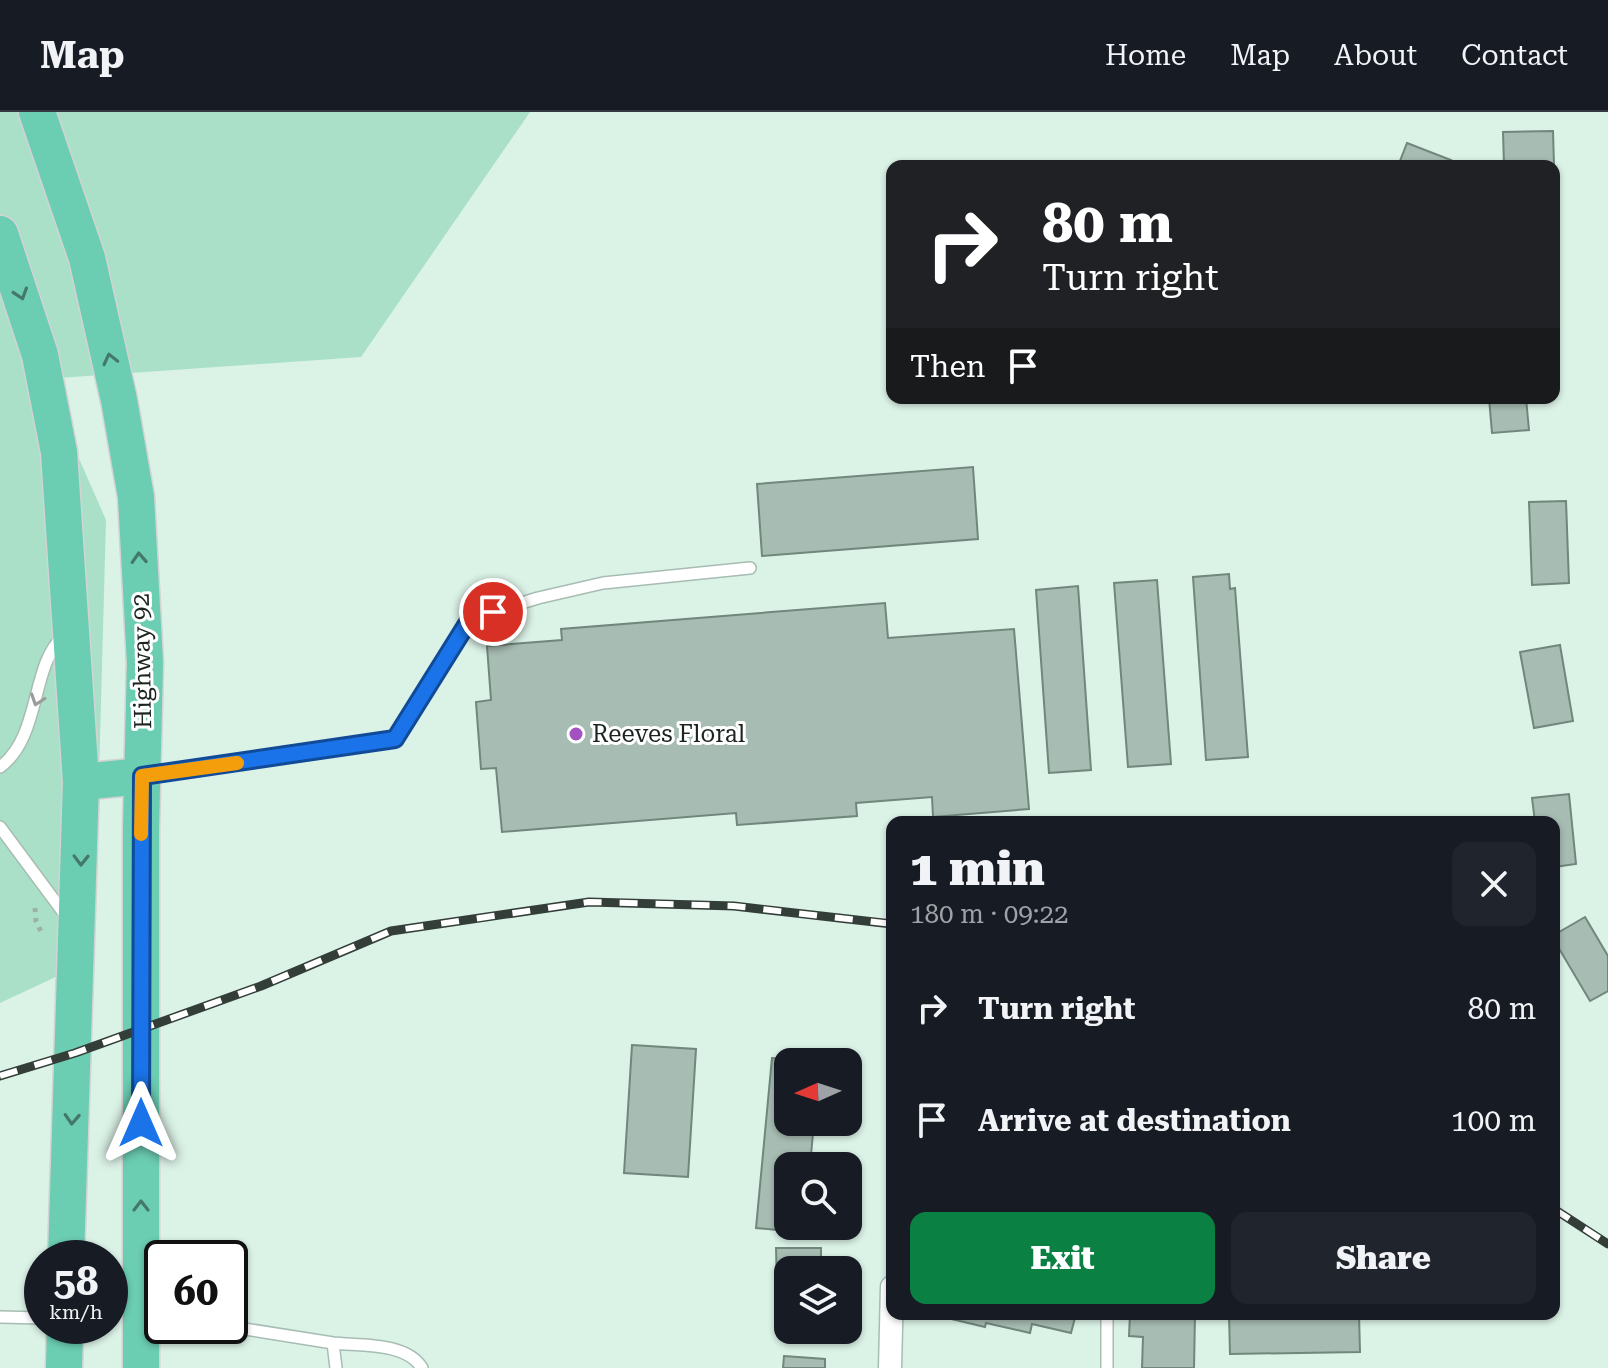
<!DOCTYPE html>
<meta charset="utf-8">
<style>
:root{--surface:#171b24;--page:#20242c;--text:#f1f3f6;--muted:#9ea1a6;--line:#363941;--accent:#0b8043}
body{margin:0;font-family:"Roboto Serif",serif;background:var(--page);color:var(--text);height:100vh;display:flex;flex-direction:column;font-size:30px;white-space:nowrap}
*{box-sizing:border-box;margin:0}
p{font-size:26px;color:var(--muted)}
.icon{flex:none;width:44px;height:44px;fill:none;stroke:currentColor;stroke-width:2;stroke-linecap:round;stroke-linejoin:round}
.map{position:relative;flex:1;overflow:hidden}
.side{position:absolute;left:886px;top:704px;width:674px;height:504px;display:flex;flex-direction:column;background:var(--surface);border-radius:16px;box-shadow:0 2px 6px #0004}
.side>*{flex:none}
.guide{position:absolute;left:886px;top:48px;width:674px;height:244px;border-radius:16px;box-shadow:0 2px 6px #0004;background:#202124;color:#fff;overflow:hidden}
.needle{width:52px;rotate:267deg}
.buttons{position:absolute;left:774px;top:936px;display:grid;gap:16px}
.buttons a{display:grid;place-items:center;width:88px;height:88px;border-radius:16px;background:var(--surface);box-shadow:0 2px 6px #0004;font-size:40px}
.speed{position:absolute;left:24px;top:1128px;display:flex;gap:16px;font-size:40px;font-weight:700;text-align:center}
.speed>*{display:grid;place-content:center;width:104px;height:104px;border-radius:50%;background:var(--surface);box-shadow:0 2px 6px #0004;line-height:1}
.speed small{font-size:20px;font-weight:400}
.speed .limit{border:4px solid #111;border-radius:12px;background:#fff;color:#111}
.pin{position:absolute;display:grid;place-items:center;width:68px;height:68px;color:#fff;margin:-34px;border:4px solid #fff;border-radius:50%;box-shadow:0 2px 8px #0007}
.me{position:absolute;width:88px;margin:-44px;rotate:0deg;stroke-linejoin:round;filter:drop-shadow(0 0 6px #0008)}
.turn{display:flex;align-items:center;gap:28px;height:168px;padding:0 24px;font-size:36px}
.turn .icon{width:104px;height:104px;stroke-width:2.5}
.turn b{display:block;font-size:56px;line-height:68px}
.then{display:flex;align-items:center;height:76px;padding:0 24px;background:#0003;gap:16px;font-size:30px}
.round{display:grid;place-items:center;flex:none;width:84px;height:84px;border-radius:16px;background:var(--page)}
.overview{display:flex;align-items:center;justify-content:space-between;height:136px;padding:0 24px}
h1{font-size:48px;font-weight:800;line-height:60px}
.primary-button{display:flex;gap:16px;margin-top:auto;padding:16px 24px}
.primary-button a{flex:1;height:92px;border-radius:16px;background:var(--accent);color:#fff;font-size:32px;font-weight:800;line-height:92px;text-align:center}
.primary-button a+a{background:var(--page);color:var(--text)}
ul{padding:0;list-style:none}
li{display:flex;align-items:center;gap:24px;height:112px;padding:0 24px}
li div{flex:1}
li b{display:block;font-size:30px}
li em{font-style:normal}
header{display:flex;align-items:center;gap:48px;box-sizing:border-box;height:112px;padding:0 40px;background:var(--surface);border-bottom:2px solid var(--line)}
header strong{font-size:38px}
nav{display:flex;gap:44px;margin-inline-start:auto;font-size:28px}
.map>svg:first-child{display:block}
.green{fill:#aae0c8}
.building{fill:#a7bcb2;stroke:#71867c;stroke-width:2}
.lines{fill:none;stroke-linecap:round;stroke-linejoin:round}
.service-casing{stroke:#a7bdb3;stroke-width:14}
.minor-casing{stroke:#a7bdb3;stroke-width:25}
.primary-casing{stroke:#d2d3d2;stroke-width:39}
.path{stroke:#9dafa7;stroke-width:5;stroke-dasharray:4 6;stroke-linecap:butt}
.service{stroke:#fff;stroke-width:11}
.minor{stroke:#fff;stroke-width:22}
.primary{stroke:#6bcdb2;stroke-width:36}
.rail-casing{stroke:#343e39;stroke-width:9}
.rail{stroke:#fff;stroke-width:6;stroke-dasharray:18;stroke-linecap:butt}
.oneway{stroke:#447869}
.oneway2{stroke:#999c9b}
.route-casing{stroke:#114b97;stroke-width:20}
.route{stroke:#1a73e8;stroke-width:14}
.slow{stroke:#f59e0b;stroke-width:14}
.poi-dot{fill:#a351c1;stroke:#fff;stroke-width:3}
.labels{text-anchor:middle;stroke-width:6;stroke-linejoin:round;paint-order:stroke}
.street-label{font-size:24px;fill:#1c2420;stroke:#fff}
.poi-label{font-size:24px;fill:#1c2420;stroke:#fff;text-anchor:start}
</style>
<header>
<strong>Map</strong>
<nav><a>Home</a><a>Map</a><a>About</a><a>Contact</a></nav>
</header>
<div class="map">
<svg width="1608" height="1256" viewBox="0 0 1608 1256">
<rect width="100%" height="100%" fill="#dbf2e7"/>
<path class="green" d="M 0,0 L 530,0 L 361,245 L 44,267 L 106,408 L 94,847 L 0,891 Z"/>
<path class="building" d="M 1553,19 L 1555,89 L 1554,54 L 1504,54 L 1503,20 Z
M 1407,31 L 1451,48 L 1448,54 L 1398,54 Z
M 1489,286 L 1526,286 L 1529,318 L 1492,321 Z
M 973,355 L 978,427 L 762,444 L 757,372 Z
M 1566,389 L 1569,471 L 1532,473 L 1529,390 Z
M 1229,462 L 1230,477 L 1235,476 L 1248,645 L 1206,648 L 1193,465 Z
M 1157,468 L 1171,652 L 1128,655 L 1114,471 Z
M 1078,474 L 1091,658 L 1049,661 L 1036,478 Z
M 885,491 L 888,526 L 1014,517 L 1029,697 L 933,705 L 932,685 L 856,691 L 857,704 L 737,713 L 736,701 L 502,720 L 496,656 L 481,657 L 476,590 L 491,588 L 487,534 L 562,528 L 561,517 Z
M 1560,533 L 1573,609 L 1534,616 L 1520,540 Z
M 1569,682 L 1576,752 L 1554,755 L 1554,710 L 1535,710 L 1532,686 Z
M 1585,805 L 1608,844 L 1608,879 L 1590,889 L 1554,828 L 1554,823 Z
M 632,933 L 696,937 L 688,1065 L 624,1061 Z
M 772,946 L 813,950 L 788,950 L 788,1010 L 814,1010 L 810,1054 L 788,1054 L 788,1114 L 848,1114 L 848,1066 L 855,1066 L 849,1125 L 756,1116 Z
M 776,1136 L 821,1136 L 821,1158 L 788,1158 L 788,1216 L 778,1216 Z
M 944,1202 L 1076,1202 L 1071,1221 L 1032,1212 L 1030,1221 L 986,1211 L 985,1215 L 943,1205 Z
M 1130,1202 L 1195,1202 L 1194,1256 L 1142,1256 L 1143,1225 L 1129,1224 Z
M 1229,1202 L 1359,1202 L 1360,1240 L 1230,1242 Z
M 784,1244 L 825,1247 L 825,1256 L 783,1256 Z"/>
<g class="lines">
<g class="service-casing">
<path id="service" d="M 0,655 C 41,625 31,553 62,526
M 147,663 L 395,627 L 470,507 L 538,486 L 603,471 L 750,456
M 0,715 L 66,804
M 0,1205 L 42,1206
M 226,1214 L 333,1231 L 336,1256
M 333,1231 C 361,1234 406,1230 422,1256
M 1107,1256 L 1107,1202"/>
</g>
<g class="minor-casing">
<path id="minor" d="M 890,1256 L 892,1175"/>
</g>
<g class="primary-casing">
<path id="primary" d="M 37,0 L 87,146 L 119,288 L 136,385 L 145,551 L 141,716 L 141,1256
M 0,122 L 40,243 L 59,340 L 81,670 L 66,1146
M 81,670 L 142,664
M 64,1256 L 65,1214"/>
</g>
<path class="path" d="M 35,796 L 36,809 L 43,824"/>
<use href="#service" class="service"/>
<use href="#minor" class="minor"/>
<use href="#primary" class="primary"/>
<g class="rail-casing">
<path id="rail" d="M 0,964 L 75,941 L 261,874 L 391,819 L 589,790 L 734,794 L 892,812
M 1554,1097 L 1608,1132"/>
</g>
<use href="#rail" class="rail"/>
</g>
<defs><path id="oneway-chevron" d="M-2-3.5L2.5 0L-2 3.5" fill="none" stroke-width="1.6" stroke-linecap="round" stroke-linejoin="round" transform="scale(2)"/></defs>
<g class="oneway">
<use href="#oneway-chevron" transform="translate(21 182) rotate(72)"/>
<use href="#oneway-chevron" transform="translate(110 247) rotate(-103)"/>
<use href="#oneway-chevron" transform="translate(139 446) rotate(-93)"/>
<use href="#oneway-chevron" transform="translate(81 748) rotate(91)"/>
<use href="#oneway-chevron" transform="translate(72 1007) rotate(93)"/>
<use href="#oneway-chevron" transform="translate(141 1094) rotate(-90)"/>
</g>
<use class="oneway2" href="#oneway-chevron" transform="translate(37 588) rotate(109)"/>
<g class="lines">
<g class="route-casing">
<path id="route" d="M 141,1011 L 142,664 L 395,627 L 470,507 L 493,500"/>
</g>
<use href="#route" class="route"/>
<path class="slow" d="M 141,722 L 142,664 L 237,651"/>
</g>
<circle class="poi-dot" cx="576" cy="622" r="8"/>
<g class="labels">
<g class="street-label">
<text transform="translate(142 549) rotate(-91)" y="8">Highway 92</text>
</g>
<g class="poi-label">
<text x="592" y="630">Reeves Floral</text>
</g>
</g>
</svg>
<div class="buttons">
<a><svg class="needle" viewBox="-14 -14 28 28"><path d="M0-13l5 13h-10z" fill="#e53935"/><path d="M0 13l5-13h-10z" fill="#9ea1a6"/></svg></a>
<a><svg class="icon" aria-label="search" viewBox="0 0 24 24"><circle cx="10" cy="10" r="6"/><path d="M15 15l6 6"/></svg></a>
<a><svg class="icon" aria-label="layers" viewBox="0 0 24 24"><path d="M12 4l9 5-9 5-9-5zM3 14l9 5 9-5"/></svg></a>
</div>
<div class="speed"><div>58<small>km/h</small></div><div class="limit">60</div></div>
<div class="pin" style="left:493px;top:500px;background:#d93025"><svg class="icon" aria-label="arrive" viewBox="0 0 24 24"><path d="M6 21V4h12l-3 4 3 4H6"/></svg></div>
<svg class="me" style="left:141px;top:1011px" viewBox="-20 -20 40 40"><path d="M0-17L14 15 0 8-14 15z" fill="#1a73e8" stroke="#fff" stroke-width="4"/></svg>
<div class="guide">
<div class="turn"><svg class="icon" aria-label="right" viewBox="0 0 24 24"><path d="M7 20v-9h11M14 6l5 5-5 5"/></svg><div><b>80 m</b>Turn right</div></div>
<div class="then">Then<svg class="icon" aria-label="arrive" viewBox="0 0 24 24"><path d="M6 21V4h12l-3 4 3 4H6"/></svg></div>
</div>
<section class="side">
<div class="overview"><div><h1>1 min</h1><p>180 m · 09:22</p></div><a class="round"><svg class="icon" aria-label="close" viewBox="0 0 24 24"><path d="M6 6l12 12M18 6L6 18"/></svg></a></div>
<ul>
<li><svg class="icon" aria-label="right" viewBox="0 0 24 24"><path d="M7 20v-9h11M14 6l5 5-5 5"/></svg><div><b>Turn right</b></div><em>80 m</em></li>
<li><svg class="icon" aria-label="arrive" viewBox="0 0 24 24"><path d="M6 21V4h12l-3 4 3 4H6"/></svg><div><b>Arrive at destination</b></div><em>100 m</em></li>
</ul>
<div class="primary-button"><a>Exit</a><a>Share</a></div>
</section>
</div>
